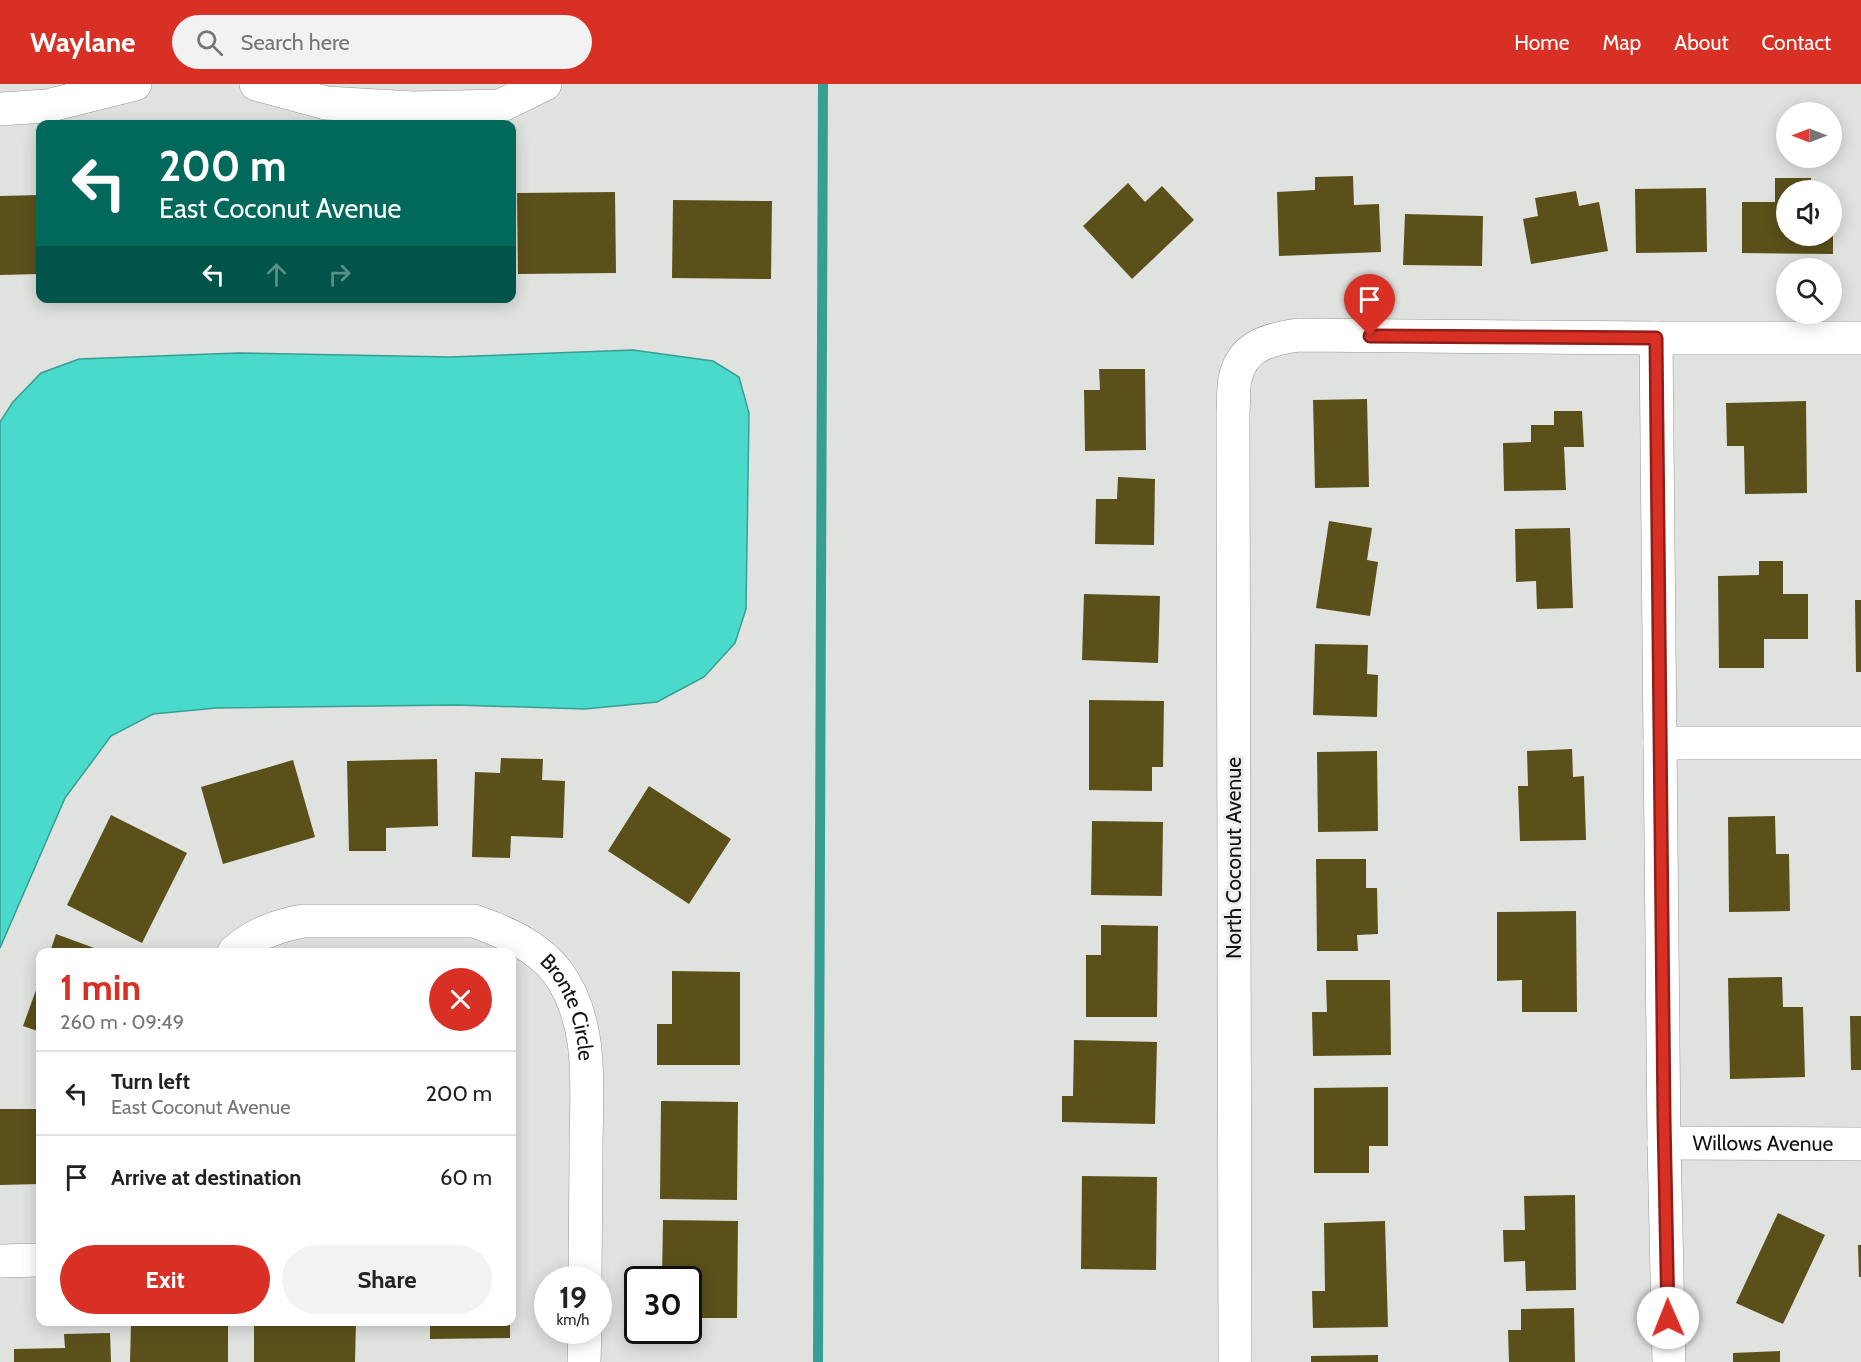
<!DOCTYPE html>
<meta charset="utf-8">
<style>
:root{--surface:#fff;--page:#f2f2f2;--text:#222;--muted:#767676;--line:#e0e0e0;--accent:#d93025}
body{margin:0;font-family:Cabin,sans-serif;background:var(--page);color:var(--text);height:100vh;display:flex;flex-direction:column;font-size:22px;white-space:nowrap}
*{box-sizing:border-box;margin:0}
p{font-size:20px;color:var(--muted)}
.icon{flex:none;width:33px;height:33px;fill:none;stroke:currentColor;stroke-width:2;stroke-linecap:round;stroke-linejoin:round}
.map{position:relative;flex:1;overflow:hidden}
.sheet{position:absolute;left:36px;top:864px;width:480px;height:378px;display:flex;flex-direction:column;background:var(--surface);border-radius:12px;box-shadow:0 3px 15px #0003}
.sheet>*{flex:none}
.hud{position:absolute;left:36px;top:36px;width:480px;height:183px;border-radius:12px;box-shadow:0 3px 15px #0003;background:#00695c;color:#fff;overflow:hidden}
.needle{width:39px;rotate:270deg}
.controls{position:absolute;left:1776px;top:18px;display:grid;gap:12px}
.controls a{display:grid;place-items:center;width:66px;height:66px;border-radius:50%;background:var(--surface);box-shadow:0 3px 15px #0003;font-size:30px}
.speed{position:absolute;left:534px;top:1182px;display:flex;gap:12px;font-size:30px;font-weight:700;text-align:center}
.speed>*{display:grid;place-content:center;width:78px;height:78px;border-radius:50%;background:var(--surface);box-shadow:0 3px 15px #0003;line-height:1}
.speed small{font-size:15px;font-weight:400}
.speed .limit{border:3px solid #111;border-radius:9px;background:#fff;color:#111}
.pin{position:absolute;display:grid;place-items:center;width:51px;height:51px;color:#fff;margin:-62px -26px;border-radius:50% 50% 50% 0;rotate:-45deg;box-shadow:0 0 6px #0007}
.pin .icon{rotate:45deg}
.me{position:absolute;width:66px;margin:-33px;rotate:359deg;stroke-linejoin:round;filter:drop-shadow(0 0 4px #0008)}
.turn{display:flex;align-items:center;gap:21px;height:126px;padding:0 24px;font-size:27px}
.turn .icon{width:78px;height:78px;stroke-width:2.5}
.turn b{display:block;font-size:42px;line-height:51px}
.lanes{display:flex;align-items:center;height:57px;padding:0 24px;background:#0003;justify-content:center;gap:30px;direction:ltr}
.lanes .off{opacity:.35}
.round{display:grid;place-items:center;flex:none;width:63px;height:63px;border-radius:32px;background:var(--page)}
.summary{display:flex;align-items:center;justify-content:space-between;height:102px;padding:0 24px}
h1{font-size:36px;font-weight:700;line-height:45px;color:var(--accent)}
.primary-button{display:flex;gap:12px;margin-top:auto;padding:12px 24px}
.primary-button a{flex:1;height:69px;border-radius:36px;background:var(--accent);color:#fff;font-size:24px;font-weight:700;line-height:69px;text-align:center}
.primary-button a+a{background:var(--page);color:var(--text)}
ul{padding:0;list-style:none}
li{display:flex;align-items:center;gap:18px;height:84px;padding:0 24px;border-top:2px solid var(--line)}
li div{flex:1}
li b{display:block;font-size:22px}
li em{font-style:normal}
header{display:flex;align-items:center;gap:36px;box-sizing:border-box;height:84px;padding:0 30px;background:var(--accent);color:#fff}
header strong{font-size:28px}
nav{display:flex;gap:33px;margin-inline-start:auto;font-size:21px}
.search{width:420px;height:54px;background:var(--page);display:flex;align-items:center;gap:15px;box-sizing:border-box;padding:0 21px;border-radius:33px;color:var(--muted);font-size:22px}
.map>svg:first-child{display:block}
.water{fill:#49dacb;stroke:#389e93;stroke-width:1.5}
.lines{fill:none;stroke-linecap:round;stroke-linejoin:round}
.stream{stroke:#389e93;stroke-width:10}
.building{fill:#5b501a}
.minor-casing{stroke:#959693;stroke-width:34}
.minor{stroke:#fff;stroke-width:33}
.route-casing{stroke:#8d1f18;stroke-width:15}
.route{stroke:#d93025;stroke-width:10}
.labels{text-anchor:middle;stroke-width:6;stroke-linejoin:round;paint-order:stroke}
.street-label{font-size:21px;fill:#101110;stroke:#eeefec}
</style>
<header>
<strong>Waylane</strong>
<div class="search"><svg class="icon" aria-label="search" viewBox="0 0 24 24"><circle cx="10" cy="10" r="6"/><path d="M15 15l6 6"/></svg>Search here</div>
<nav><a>Home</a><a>Map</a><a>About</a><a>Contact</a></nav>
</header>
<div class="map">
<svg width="1861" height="1278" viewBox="0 0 1861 1278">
<rect width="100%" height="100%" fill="#e0e2df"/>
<path class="water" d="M 633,266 L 713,277 L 739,293 L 749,329 L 746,525 L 735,559 L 704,593 L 657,618 L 585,625 L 456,621 L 216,624 L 153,630 L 111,652 L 65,714 L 0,864 L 0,338 L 13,318 L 41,289 L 79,275 L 238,269 L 450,273 Z"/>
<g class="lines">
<path class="stream" d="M 818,1278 L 823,0"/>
</g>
<path class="building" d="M 1353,92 L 1354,121 L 1379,120 L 1381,168 L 1279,172 L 1277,108 L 1315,106 L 1315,93 Z
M 1775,94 L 1811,94 L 1810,106 L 1786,106 L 1786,152 L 1833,152 L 1833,170 L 1742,169 L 1742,118 L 1775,118 Z
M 1128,99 L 1145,118 L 1162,102 L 1194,136 L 1132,195 L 1083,142 Z
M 1706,104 L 1707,168 L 1636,169 L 1635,105 Z
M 1576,107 L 1579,122 L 1599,118 L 1608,167 L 1531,180 L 1523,135 L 1538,132 L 1535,114 Z
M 615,108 L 616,189 L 518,190 L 517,109 Z
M 40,111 L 40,190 L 0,191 L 0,112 Z
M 673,116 L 772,117 L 771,195 L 672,194 Z
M 1405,130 L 1483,132 L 1482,182 L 1403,181 Z
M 1099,285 L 1145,285 L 1146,366 L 1085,367 L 1084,306 L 1100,306 Z
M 1367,315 L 1369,403 L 1315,404 L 1313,316 Z
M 1806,317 L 1807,409 L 1745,410 L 1744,362 L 1727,362 L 1726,319 Z
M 1554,327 L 1582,327 L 1584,363 L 1564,363 L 1566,406 L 1504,407 L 1503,359 L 1531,358 L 1531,341 L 1554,341 Z
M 1118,393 L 1155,395 L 1154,461 L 1095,460 L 1096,415 L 1117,415 Z
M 1329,437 L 1372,444 L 1367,476 L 1378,478 L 1370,532 L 1316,524 Z
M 1570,444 L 1573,524 L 1537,525 L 1536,497 L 1516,498 L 1515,445 Z
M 1759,477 L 1783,477 L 1783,510 L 1808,510 L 1808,555 L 1764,555 L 1764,584 L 1719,584 L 1718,492 L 1759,491 Z
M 1084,510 L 1160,512 L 1158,579 L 1082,576 Z
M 1855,516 L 1861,516 L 1861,588 L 1856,588 Z
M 1315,560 L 1368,561 L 1367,590 L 1378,591 L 1377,633 L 1313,631 Z
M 1089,616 L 1164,617 L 1163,683 L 1152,683 L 1152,707 L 1089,706 Z
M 1572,665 L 1573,693 L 1584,692 L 1586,756 L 1520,757 L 1518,702 L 1528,702 L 1527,667 Z
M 1377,667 L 1378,747 L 1318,748 L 1317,668 Z
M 501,674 L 543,675 L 542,696 L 565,697 L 563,754 L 511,752 L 510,774 L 472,773 L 475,688 L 500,689 Z
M 437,675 L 438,742 L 386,744 L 386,767 L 349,767 L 347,677 Z
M 293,676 L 315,753 L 223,780 L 201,703 Z
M 649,702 L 731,755 L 689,820 L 608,767 Z
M 111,731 L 187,769 L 142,859 L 67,821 Z
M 1775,732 L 1776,770 L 1789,770 L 1790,827 L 1729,828 L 1728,733 Z
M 1092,737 L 1163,738 L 1162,812 L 1091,811 Z
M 1316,775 L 1366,775 L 1366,804 L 1377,804 L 1378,850 L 1357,851 L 1358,867 L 1317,867 Z
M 1576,827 L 1577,928 L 1522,928 L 1522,896 L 1497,897 L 1497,828 Z
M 1101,841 L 1158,842 L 1157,933 L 1086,933 L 1086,871 L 1101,871 Z
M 56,850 L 105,868 L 50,868 Z
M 672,887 L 740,888 L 740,981 L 657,981 L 657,940 L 672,940 Z
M 1782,893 L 1783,923 L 1803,923 L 1805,993 L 1730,995 L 1728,894 Z
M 40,895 L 40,948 L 23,942 Z
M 1326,896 L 1390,896 L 1391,971 L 1313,972 L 1312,928 L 1327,928 Z
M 1850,932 L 1861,932 L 1861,986 L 1851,986 Z
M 1074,956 L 1157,958 L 1155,1040 L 1062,1038 L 1062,1012 L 1073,1012 Z
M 1388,1003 L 1388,1062 L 1369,1062 L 1369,1089 L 1314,1089 L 1314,1004 Z
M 661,1017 L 738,1018 L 737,1116 L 660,1115 Z
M 0,1025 L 40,1025 L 40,1100 L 0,1101 Z
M 1082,1092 L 1157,1093 L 1156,1186 L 1081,1185 Z
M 1575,1111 L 1576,1206 L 1526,1207 L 1525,1177 L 1504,1178 L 1503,1146 L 1525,1146 L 1524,1112 Z
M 1778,1129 L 1825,1151 L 1783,1240 L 1736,1219 Z
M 663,1136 L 738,1137 L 737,1234 L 688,1234 L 688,1196 L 662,1196 Z
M 1385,1137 L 1388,1243 L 1313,1244 L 1312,1207 L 1325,1207 L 1324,1139 Z
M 1858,1161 L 1861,1161 L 1861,1193 L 1859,1193 Z
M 1574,1224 L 1575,1278 L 1509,1278 L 1508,1246 L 1521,1246 L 1521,1225 Z
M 254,1238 L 356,1238 L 355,1278 L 254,1278 Z
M 430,1238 L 510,1238 L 510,1254 L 430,1255 Z
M 131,1240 L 228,1242 L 228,1278 L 130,1278 Z
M 110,1249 L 111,1278 L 14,1278 L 14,1265 L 65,1264 L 64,1250 Z
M 1780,1267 L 1780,1278 L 1733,1278 L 1733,1269 Z
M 1378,1271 L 1378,1278 L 1311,1278 L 1311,1272 Z"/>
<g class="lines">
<g class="minor-casing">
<g id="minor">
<path d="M 256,0 L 326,19 L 413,24 L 500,22 L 545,0"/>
<path d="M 0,25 L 47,22 L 135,0"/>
<path d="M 1656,254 L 1664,1059 L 1669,1278"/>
<path d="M 1660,659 L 1861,659"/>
<path id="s1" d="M 234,868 C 253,850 277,842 303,837 L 474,837 C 505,848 538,862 558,889 C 595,940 586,1008 586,1067 C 586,1110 585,1153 585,1196"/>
<path id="s2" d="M 1664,1059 L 1861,1060"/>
<path d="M 0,1177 L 40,1176"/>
<path d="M 584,1278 L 585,1246"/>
<path d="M 1235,1278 L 1233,328 C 1234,317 1233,305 1235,295 C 1242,261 1270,255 1299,251 L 1656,254 L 1861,254"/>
</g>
</g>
<use href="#minor" class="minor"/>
</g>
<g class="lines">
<g class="route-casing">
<path id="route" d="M 1370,252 L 1656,254 L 1664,1035 L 1668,1234"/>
</g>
<use href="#route" class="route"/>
</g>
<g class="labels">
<g class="street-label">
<text transform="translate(1234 774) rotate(-90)" y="7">North Coconut Avenue</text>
<text dy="7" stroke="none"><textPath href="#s1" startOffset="384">Bronte Circle</textPath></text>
<text dy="7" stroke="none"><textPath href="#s2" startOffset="99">Willows Avenue</textPath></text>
</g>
</g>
</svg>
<div class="controls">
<a><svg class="needle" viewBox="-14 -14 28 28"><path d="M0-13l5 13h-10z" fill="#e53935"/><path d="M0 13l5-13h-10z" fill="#767676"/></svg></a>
<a><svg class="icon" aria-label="sound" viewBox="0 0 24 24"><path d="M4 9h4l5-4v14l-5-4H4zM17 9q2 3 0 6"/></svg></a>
<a><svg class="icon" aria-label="search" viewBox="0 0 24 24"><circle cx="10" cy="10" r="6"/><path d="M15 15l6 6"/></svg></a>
</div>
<div class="speed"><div>19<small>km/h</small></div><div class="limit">30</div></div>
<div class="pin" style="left:1370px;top:252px;background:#d93025"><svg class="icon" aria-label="arrive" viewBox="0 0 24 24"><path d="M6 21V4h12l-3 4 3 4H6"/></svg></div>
<svg class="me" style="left:1668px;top:1234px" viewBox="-20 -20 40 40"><circle r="19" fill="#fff"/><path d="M0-13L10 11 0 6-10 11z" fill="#d93025"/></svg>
<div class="hud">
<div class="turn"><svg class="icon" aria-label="left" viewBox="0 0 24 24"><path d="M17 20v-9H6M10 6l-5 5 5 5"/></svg><div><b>200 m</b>East Coconut Avenue</div></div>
<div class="lanes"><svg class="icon" aria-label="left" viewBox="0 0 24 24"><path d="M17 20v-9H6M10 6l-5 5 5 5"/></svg><svg class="icon off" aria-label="ahead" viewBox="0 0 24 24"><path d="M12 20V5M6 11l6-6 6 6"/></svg><svg class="icon off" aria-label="right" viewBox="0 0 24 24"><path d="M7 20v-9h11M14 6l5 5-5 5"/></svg></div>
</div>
<section class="sheet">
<div class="summary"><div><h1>1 min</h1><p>260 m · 09:49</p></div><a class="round" style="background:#d93025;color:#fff"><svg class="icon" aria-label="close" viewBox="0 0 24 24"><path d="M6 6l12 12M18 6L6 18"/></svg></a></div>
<ul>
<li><svg class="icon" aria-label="left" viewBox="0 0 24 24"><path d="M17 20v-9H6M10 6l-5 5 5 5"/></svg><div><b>Turn left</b><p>East Coconut Avenue</p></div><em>200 m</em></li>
<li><svg class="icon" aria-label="arrive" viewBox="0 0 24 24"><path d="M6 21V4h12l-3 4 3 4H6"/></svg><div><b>Arrive at destination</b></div><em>60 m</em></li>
</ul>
<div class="primary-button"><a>Exit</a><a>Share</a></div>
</section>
</div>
